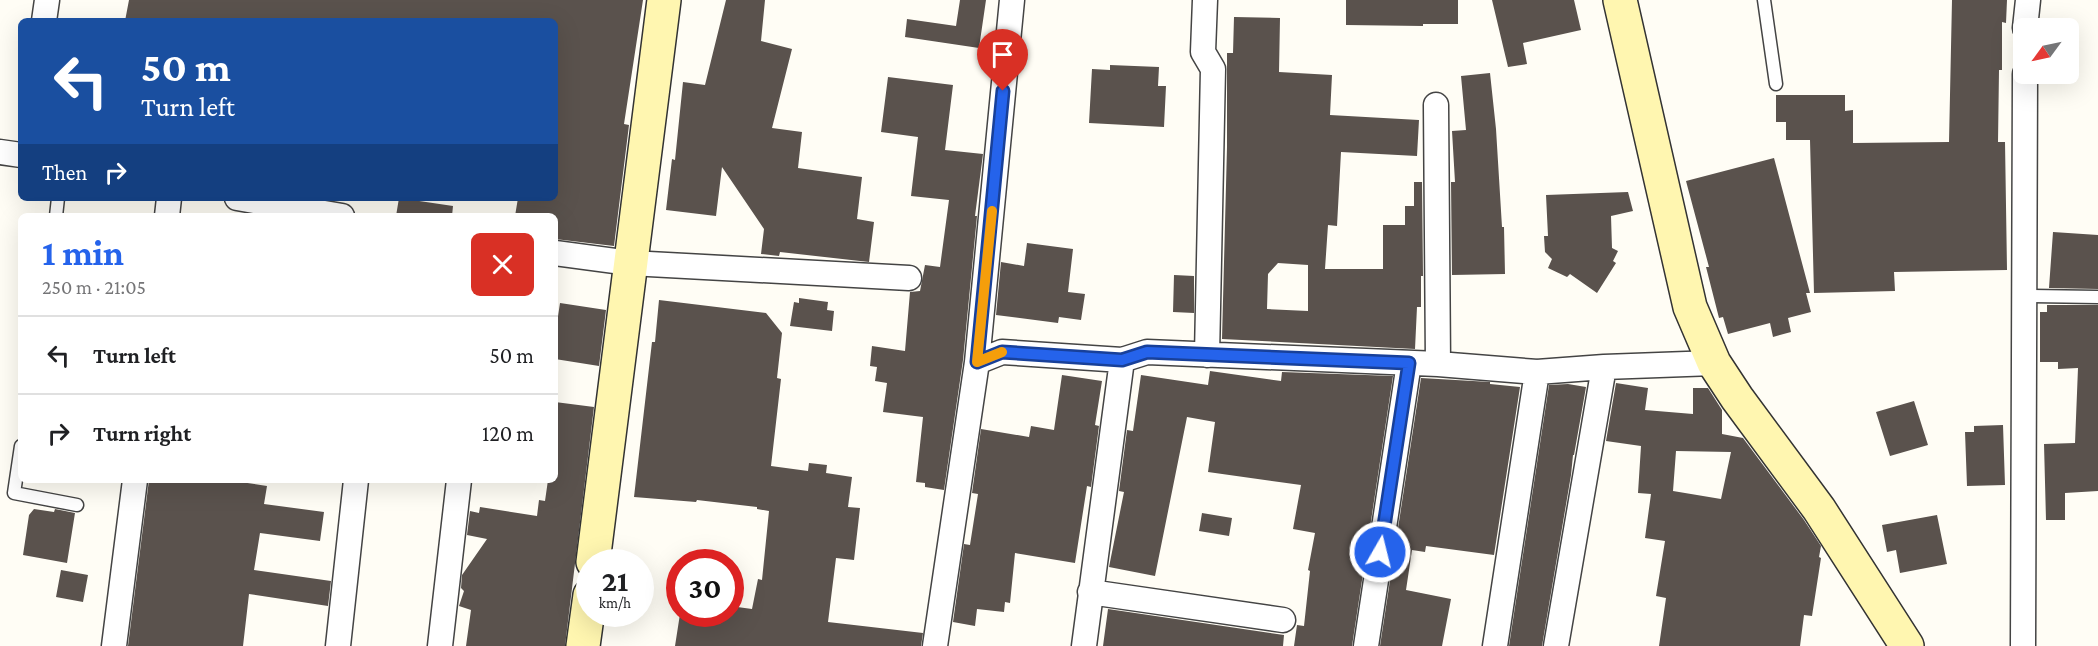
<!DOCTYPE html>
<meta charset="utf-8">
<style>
:root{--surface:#fff;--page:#f6f6f6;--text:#202124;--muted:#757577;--line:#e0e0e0;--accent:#2563eb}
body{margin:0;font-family:"Crimson Pro",serif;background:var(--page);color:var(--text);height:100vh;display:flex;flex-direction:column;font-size:22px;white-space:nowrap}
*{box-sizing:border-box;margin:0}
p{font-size:20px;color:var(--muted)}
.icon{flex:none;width:33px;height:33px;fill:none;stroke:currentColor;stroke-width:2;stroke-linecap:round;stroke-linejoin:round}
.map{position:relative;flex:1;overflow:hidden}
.sheet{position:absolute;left:18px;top:213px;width:540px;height:270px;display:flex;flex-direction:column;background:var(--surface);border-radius:9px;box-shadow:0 6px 24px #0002}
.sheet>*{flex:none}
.top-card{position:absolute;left:18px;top:18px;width:540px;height:183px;border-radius:9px;box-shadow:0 6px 24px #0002;background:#1a4fa0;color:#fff;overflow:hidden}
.needle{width:39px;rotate:237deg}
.fabs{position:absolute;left:2013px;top:18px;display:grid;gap:12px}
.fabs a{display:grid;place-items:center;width:66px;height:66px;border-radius:9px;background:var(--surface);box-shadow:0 6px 24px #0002;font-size:30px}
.speed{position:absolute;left:576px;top:549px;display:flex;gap:12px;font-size:30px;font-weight:700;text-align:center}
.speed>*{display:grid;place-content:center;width:78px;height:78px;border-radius:50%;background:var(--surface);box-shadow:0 6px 24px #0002;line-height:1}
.speed small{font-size:15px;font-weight:400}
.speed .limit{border:9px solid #d22;background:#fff;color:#111}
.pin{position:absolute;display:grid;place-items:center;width:51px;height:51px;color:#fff;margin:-62px -26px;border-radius:50% 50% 50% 0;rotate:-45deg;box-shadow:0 0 6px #0007}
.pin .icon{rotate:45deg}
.me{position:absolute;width:66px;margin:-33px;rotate:8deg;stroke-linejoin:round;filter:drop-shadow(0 0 4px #0008)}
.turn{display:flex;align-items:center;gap:21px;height:126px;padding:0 24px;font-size:27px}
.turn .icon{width:78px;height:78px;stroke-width:2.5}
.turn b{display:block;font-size:42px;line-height:51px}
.then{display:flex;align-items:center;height:57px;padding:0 24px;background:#0003;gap:12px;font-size:22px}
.round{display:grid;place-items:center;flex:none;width:63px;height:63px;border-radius:9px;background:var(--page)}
.overview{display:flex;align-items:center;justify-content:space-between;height:102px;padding:0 24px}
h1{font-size:36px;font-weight:700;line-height:45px;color:var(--accent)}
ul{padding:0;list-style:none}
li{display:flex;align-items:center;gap:18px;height:78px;padding:0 24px;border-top:2px solid var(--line)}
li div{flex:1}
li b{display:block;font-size:22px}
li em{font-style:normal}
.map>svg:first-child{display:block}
.building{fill:#5a524d;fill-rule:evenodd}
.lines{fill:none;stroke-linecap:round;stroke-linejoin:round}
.lane-casing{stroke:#444;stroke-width:15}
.street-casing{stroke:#444;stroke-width:27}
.secondary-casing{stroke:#333;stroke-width:36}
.lane{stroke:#fff;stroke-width:12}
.street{stroke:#fff;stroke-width:24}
.secondary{stroke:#fff6b0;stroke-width:33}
.route-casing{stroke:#184099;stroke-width:15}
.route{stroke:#2563eb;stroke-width:10}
.slow{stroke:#f59e0b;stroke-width:10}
</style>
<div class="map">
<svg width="2098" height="646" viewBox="0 0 2098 646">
<rect width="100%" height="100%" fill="#fffdf5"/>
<path class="building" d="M 129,0 L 643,0 L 624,124 L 629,125 L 614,246 L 555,239 L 555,216 L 515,216 L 518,198 L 555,198 L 555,21 L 125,21 Z
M 726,0 L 765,0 L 761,41 L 792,49 L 772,128 L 802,132 L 798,168 L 862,177 L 857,219 L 874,222 L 869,262 L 780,252 L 779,256 L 761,254 L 764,229 L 722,167 L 716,216 L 666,210 L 672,159 L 675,160 L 683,82 L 705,85 Z
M 960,0 L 986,0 L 979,48 L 905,37 L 907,19 L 956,26 Z
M 1346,0 L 1458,0 L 1458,24 L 1423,24 L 1423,26 L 1346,25 Z
M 1492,0 L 1574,0 L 1581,30 L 1523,43 L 1527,64 L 1508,67 Z
M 1952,0 L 2007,0 L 2006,23 L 2002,22 L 2002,70 L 1999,70 L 1998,142 L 2005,142 L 2007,270 L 1894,272 L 1895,291 L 1814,293 L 1810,140 L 1786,140 L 1786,122 L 1776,122 L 1776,95 L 1845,95 L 1845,111 L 1853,110 L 1853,143 L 1949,142 Z
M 1234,17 L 1280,18 L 1279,72 L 1332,75 L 1330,115 L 1419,120 L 1417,156 L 1341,152 L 1337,226 L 1328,225 L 1325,269 L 1383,269 L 1383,225 L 1405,225 L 1405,206 L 1414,206 L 1414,182 L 1422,182 L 1423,276 L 1421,276 L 1421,307 L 1417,307 L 1415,349 L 1222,339 L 1227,147 L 1227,53 L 1233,53 ZM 1278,263 L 1308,265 L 1308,311 L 1267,309 L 1268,274 Z
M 1110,65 L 1159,67 L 1158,86 L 1166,86 L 1164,127 L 1089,123 L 1092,69 L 1110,70 Z
M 1490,73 L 1496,129 L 1502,227 L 1504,227 L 1505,274 L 1452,275 L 1451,182 L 1455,182 L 1452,131 L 1466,130 L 1461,76 Z
M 888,77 L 953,85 L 945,150 L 983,154 L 975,216 L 977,216 L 963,360 L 944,490 L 925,487 L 925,483 L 916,482 L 923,417 L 883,412 L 887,383 L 875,381 L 877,367 L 870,366 L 872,346 L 905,351 L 910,292 L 920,291 L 925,265 L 940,267 L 949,200 L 911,196 L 918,137 L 881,132 Z
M 1774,158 L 1810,293 L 1806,293 L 1811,312 L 1788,318 L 1791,332 L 1773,337 L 1770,323 L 1728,334 L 1723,317 L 1719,318 L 1706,267 L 1709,267 L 1686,181 Z
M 1628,192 L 1633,211 L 1611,216 L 1612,248 L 1618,251 L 1613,261 L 1616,263 L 1597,293 L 1570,274 L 1567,277 L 1548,268 L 1552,259 L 1545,252 L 1544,236 L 1548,236 L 1546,195 Z
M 399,198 L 453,206 L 452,216 L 396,216 Z
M 2053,232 L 2098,235 L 2098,289 L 2049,288 Z
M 1027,243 L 1073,249 L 1068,292 L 1085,294 L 1081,320 L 1059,317 L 1058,323 L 996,315 L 1001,262 L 1024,266 Z
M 1174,275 L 1194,276 L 1194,313 L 1173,312 Z
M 799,298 L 828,302 L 827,310 L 834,311 L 832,331 L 790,326 L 794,302 L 799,303 Z
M 659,300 L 766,313 L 782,333 L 777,378 L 781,379 L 771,466 L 808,471 L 809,463 L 827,465 L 826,473 L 852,477 L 848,507 L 860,508 L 854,560 L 836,558 L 828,622 L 923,633 L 921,646 L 675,646 L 680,614 L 730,614 L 730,606 L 752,609 L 758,579 L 762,580 L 769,511 L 757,509 L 757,507 L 697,500 L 696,502 L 634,497 L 652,342 L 655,342 Z
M 560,303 L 606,310 L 599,366 L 555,359 L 555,336 Z
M 2047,305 L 2098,305 L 2098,491 L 2065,493 L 2065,520 L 2046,520 L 2044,444 L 2075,443 L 2078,368 L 2058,369 L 2058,362 L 2040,362 L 2040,312 L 2047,312 Z
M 1210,371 L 1281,381 L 1282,372 L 1393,376 L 1352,646 L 1294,646 L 1297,625 L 1304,626 L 1310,571 L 1308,570 L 1315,533 L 1293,529 L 1301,485 L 1208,472 L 1215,422 L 1187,417 L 1155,576 L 1109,567 L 1124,492 L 1119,491 L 1127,430 L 1133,431 L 1141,375 L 1208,385 Z
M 1062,375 L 1102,381 L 1095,425 L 1099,426 L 1091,487 L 1087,486 L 1075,563 L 1015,553 L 1010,603 L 1005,602 L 1004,612 L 977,609 L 975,626 L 953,622 L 964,544 L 970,545 L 978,494 L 972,493 L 981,429 L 1029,437 L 1031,426 L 1054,430 Z
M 1421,378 L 1490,382 L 1490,384 L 1520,387 L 1494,555 L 1426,546 L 1425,552 L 1412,550 L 1406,590 L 1451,599 L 1442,646 L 1380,646 Z
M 1616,383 L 1648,388 L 1645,410 L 1693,414 L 1693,388 L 1708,388 L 1722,410 L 1722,434 L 1743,438 L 1804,520 L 1821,546 L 1819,557 L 1821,558 L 1812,616 L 1804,615 L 1800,646 L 1659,646 L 1666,598 L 1656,596 L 1665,541 L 1645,538 L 1651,494 L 1638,493 L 1641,446 L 1606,441 ZM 1676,451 L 1731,452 L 1721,499 L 1673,491 Z
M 1568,384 L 1586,387 L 1574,455 L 1573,455 L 1571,475 L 1542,646 L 1509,646 L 1549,385 Z
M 1914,401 L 1928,445 L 1890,456 L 1876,412 Z
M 555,402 L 594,407 L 565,646 L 466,646 L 471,610 L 459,606 L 464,591 L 461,588 L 462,575 L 487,539 L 467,535 L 470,511 L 479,513 L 480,507 L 537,516 L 539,500 L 545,501 L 548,480 L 555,480 Z
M 2003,425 L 2005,485 L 1967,486 L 1965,432 L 1974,432 L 1974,426 Z
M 149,480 L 227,480 L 267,486 L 264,504 L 324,512 L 320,541 L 260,533 L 254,570 L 331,581 L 328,606 L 249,594 L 243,646 L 128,646 Z
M 34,509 L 54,512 L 55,509 L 75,513 L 67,563 L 23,555 L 29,515 Z
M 1202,513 L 1232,518 L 1229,536 L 1199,531 Z
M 1937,515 L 1947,564 L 1900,573 L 1896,550 L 1887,552 L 1882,525 Z
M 61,570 L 88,575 L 83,602 L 56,597 Z
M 1108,609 L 1284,635 L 1283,646 L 1103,646 Z"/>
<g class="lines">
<g class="lane-casing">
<path id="lane" d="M 1764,0 L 1776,84
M 56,216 L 58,198
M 2025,296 L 2098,297
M 21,446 L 14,493 L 77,505"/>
</g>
<g class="street-casing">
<path id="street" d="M 1205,0 L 1203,52 L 1213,69 L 1207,355
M 44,21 L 47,0
M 2025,28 L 2028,0
M 1436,105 L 1438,364
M 0,152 L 21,155
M 237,198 L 342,216
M 167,216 L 169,198
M 555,253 L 630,263 L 909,278
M 977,362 L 1002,352 L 1122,360 L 1147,352 L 1438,364 L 1537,372 L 1604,367 L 1714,363
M 1090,592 L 1283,620
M 114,646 L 135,480
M 338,646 L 356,480
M 440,646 L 459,480
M 935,646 L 977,362 L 1012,0
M 1084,646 L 1122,360
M 1366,646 L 1409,363
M 1495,646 L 1537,372
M 1556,646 L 1604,367
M 2023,646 L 2025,74"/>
</g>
<g class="secondary-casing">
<path id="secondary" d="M 1620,0 L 1690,307 L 1714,363 L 1737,398 L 1819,509 L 1907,646
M 593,562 L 664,0
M 583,646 L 590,595"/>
</g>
<use href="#lane" class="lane"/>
<use href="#street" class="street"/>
<use href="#secondary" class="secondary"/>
</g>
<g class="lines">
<g class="route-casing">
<path id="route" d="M 1003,91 L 977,362 L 1002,352 L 1122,360 L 1147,352 L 1409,363 L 1380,552"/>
</g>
<use href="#route" class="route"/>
<path class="slow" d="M 992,211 L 977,362 L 1002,352"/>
</g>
</svg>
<div class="fabs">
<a><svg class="needle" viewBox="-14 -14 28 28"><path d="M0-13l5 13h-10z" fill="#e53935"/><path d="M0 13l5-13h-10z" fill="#757577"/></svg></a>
</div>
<div class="speed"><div>21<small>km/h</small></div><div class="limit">30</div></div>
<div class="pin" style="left:1003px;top:91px;background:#d93025"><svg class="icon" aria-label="arrive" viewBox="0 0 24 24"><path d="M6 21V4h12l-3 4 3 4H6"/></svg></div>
<svg class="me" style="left:1380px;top:552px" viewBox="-20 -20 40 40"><circle r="17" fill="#2563eb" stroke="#fff" stroke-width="3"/><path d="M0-11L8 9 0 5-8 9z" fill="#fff"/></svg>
<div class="top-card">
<div class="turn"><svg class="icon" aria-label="left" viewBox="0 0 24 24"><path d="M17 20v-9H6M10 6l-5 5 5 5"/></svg><div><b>50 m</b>Turn left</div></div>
<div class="then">Then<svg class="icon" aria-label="right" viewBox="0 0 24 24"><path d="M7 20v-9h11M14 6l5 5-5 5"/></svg></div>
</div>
<section class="sheet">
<div class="overview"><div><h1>1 min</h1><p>250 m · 21:05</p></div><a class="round" style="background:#d93025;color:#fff"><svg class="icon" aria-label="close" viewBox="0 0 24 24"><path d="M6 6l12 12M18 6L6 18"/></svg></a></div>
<ul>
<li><svg class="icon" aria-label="left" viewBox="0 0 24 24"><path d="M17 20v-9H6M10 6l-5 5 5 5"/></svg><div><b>Turn left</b></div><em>50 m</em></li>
<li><svg class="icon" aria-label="right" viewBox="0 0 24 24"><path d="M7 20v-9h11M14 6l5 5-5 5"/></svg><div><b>Turn right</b></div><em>120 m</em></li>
</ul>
</section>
</div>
